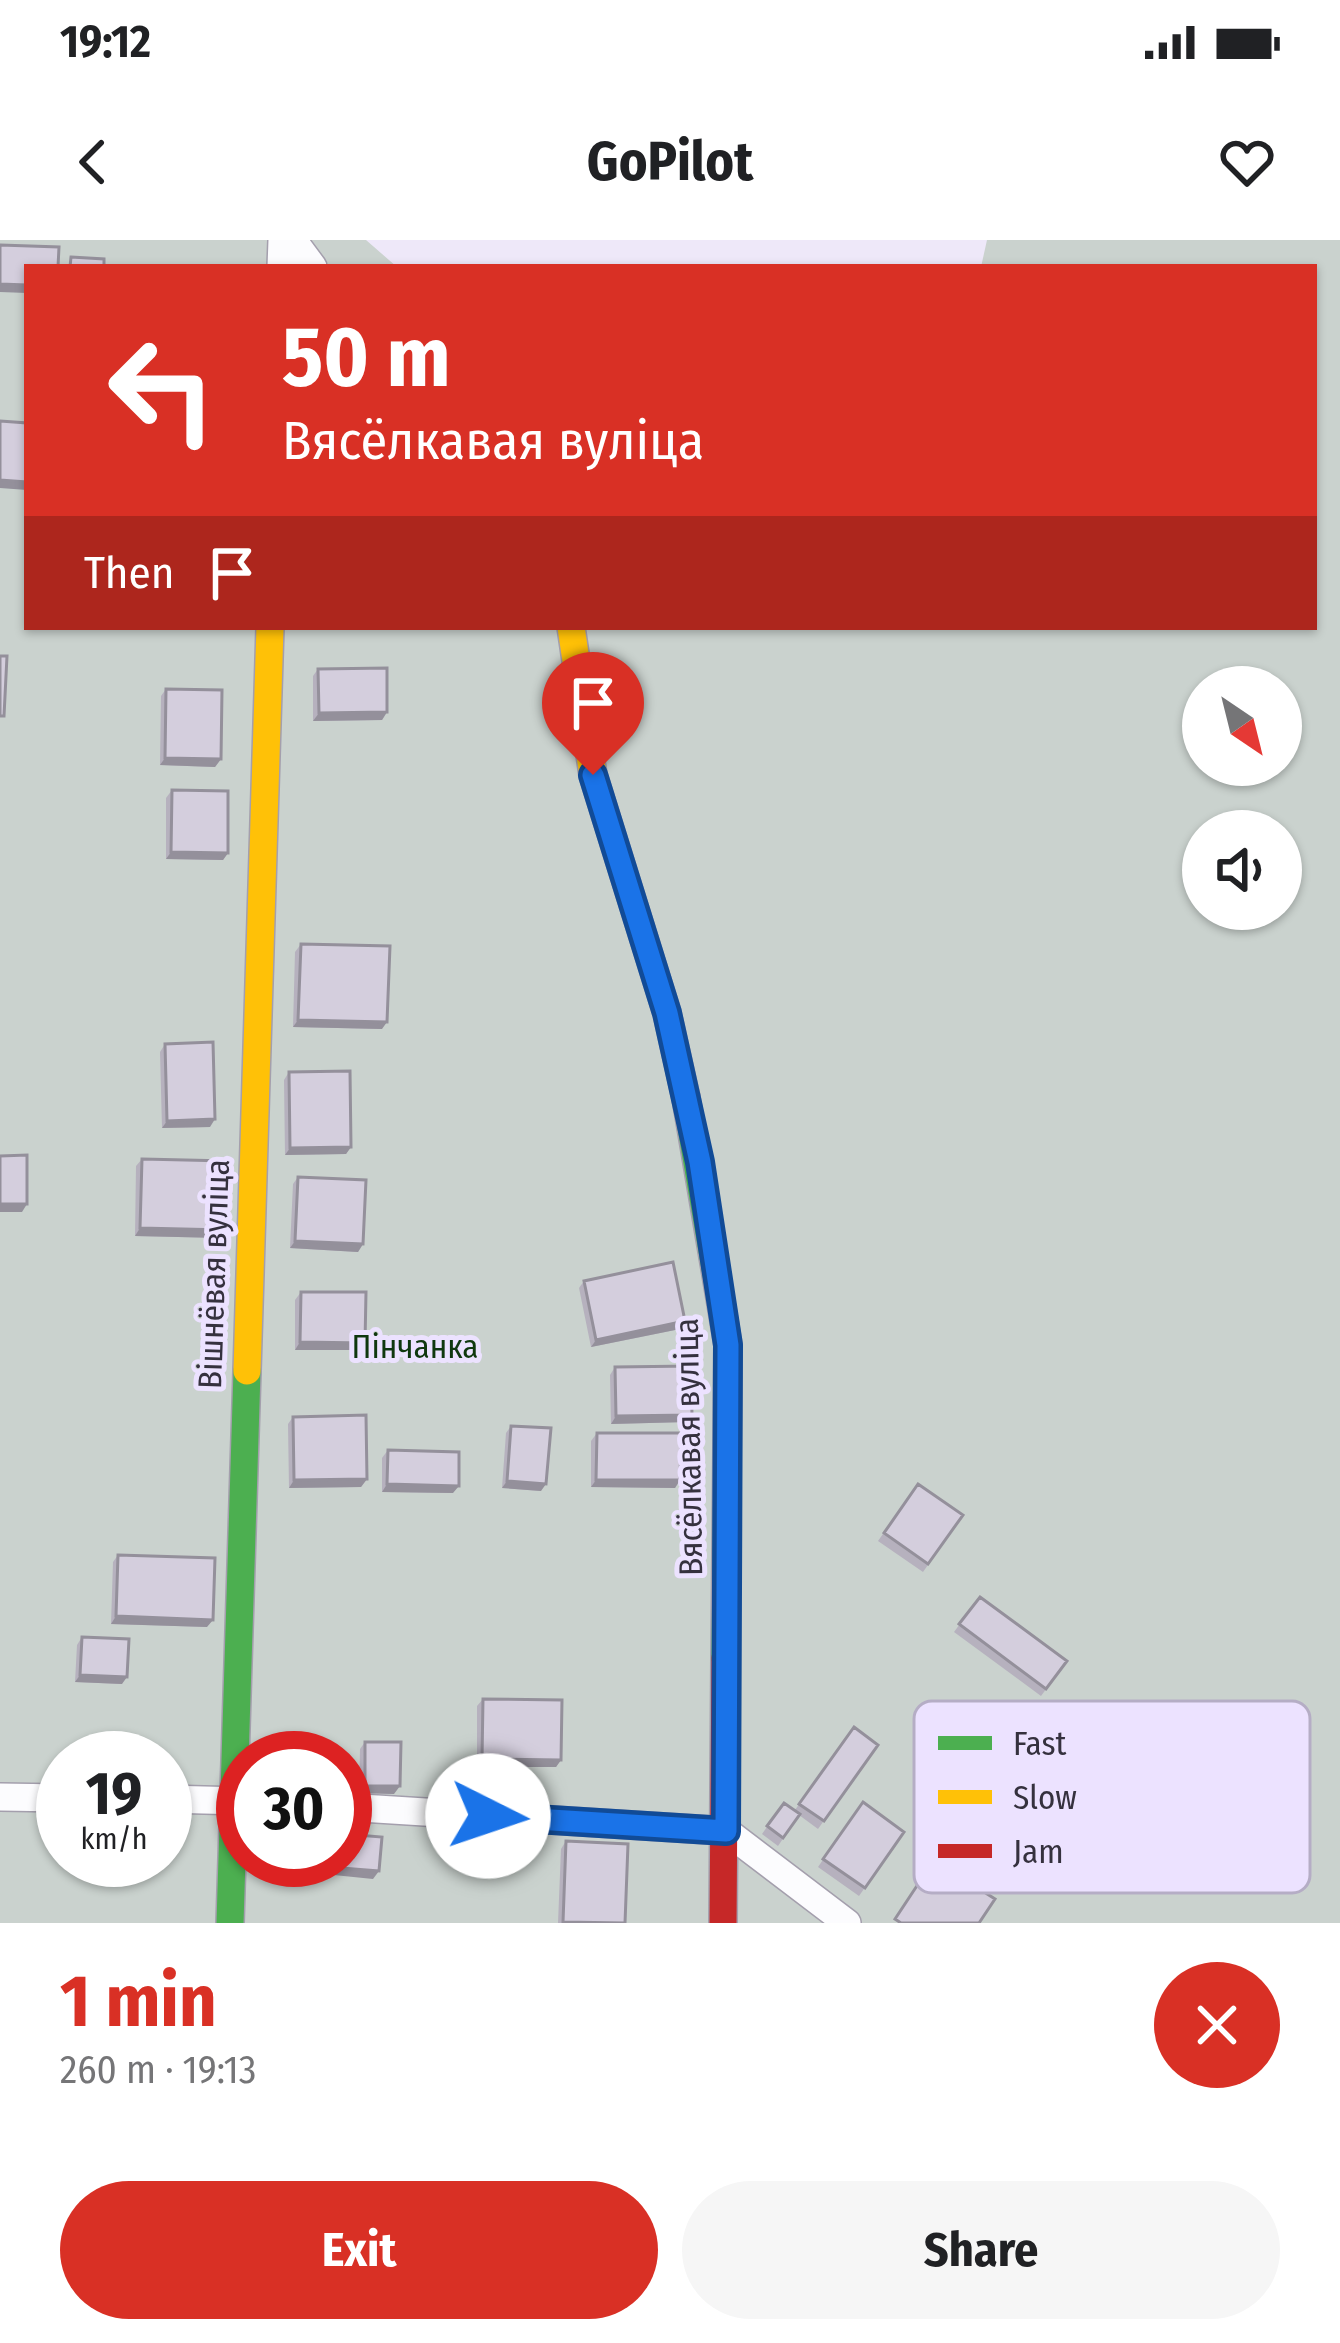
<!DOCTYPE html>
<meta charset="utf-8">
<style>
:root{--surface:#fff;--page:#f6f6f6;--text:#202124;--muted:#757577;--accent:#d93025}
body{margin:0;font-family:"Fira Sans Condensed",sans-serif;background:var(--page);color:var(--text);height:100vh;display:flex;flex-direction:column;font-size:45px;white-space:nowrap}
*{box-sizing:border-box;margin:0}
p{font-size:39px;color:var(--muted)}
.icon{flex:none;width:66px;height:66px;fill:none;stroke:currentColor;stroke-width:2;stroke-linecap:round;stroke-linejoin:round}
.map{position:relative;height:1683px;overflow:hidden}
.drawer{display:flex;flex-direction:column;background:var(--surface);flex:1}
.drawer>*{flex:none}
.hud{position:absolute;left:24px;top:24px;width:1293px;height:366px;border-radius:0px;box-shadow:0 3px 9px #0004;background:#d93025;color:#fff;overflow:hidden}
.needle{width:78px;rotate:145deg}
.tools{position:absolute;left:1182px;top:426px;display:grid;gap:24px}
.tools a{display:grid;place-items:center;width:120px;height:120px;border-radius:50%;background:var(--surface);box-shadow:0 3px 9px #0004;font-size:60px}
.speed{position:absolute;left:36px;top:1491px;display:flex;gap:24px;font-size:60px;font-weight:700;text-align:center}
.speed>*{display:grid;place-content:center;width:156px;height:156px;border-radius:50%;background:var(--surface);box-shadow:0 3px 9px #0004;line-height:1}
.speed small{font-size:30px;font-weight:400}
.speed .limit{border:18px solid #d22;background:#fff;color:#111}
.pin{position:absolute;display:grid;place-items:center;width:102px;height:102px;color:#fff;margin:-123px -51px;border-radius:50% 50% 50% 0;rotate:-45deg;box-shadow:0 0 12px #0007}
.pin .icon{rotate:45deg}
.me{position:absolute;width:132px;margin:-66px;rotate:94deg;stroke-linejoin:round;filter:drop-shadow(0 0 9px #0008)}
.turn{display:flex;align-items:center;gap:42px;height:252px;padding:0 60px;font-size:54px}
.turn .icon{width:156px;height:156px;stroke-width:2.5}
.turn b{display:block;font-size:84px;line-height:102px}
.then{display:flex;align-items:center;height:114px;padding:0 60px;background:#0003;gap:24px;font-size:45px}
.round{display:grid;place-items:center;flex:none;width:126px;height:126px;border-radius:63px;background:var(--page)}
.overview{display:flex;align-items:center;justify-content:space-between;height:204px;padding:0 60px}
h1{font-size:72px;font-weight:700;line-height:90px;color:var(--accent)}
.button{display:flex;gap:24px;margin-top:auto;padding:24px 60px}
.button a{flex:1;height:138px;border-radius:72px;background:var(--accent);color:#fff;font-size:48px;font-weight:700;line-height:138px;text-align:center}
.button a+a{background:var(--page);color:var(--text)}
.status{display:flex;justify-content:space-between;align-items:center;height:84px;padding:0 60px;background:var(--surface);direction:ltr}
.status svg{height:33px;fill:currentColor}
header{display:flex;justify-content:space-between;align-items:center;height:156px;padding:0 60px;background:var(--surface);font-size:54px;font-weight:700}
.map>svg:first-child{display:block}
.green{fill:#cad2ce;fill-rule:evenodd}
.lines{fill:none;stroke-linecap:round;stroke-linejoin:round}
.street-casing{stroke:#a49fad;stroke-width:30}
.fast-casing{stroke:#a49fad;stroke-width:30}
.slow-casing{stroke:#a49fad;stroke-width:30}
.jam-casing{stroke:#a49fad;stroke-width:30}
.street{stroke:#fcfcfe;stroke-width:27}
.fast{stroke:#4caf50;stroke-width:27}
.slow{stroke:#ffc107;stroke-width:27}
.jam{stroke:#c62828;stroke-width:27}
.wall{fill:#b6b1be}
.shaded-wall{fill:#94909b}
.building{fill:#d4cedd;stroke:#94909b;stroke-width:3}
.route-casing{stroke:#114b97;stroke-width:30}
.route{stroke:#1a73e8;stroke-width:21}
.labels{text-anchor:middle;stroke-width:10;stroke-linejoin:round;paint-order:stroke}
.street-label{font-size:33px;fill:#35313e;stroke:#ece2ff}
.park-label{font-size:33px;fill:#10380f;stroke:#ece2ff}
.key{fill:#ece2ff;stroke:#b5adc5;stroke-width:3}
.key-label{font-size:33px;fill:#35313e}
</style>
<div class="status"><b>19:12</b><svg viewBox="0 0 49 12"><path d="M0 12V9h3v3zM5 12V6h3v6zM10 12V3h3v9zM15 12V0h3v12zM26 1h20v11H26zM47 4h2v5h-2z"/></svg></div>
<header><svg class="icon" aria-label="back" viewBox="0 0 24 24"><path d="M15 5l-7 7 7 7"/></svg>GoPilot<svg class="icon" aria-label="heart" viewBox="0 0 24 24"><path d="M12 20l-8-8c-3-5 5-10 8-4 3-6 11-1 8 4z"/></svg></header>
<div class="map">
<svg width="1340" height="1683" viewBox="0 0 1340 1683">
<rect width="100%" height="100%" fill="#eee8f9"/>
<path class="green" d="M 0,0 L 366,0 L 397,27 L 27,27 L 27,387 L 1314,387 L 1314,27 L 981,27 L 987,0 L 1340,0 L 1340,1683 L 0,1683 ZM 1203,447 L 1281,447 L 1281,525 L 1203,525 ZM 1203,591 L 1281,591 L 1281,669 L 1203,669 ZM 63,1518 L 165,1518 L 165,1620 L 63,1620 ZM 243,1518 L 345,1518 L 345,1620 L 243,1620 Z"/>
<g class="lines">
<g class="street-casing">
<path id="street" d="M 293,0 L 313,27
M 281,27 L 282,0
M 0,1557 L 63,1558
M 165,1559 L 243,1561
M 345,1567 L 726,1591 L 847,1683"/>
</g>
<g class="fast-casing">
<path id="fast" d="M 686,858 L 728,1105 L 725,1418
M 230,1683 L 247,1131"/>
</g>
<g class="slow-casing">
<path id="slow" d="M 571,387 L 593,535 L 667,773 L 686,858
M 247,1131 L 270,387"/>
</g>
<g class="jam-casing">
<path id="jam" d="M 723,1683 L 725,1418"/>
</g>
<use href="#street" class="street"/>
<use href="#fast" class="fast"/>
<use href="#slow" class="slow"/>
<use href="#jam" class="jam"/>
</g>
<path class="wall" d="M 318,429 L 387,472 L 382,480 L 313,481 L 313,436 Z
M 166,449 L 221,519 L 215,527 L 160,525 L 161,456 Z
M 172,550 L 228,613 L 223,620 L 166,619 L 166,558 Z
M 301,704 L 382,789 L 293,787 L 295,712 Z
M 165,804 L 210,887 L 162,888 L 160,812 Z
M 289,832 L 351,907 L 346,914 L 285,915 L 284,840 Z
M 142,919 L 221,998 L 135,996 L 136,926 Z
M 298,937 L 363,1004 L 358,1012 L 290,1008 L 293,944 Z
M 584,1041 L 680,1089 L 591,1107 L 579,1048 Z
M 301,1052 L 359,1110 L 295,1110 L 295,1060 Z
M 615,1127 L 692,1175 L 687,1182 L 611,1184 L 610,1135 Z
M 293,1177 L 367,1239 L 361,1247 L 289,1248 L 288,1184 Z
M 511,1186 L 541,1251 L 502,1248 L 506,1193 Z
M 597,1193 L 680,1240 L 675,1248 L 591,1247 L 591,1201 Z
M 388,1210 L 453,1253 L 382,1252 L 382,1218 Z
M 918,1244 L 963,1275 L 923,1332 L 878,1301 Z
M 118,1315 L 207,1387 L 111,1384 L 113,1322 Z
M 980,1357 L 1067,1421 L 1041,1456 L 954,1392 Z
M 82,1397 L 122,1444 L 75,1442 L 77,1405 Z
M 483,1459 L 561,1520 L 556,1527 L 477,1527 L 477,1466 Z
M 854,1487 L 878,1505 L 818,1589 L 799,1575 L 778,1606 L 762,1594 L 784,1563 L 795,1570 Z
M 365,1502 L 394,1554 L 359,1553 L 360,1509 Z
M 1035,1552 L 1056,1566 L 1025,1612 L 1004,1599 Z
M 863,1562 L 904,1592 L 859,1656 L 818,1627 Z
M 566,1601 L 625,1683 L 558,1683 L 561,1609 Z"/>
<path class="shaded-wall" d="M 0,44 L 27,45 L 27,53 L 0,52 Z
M 0,240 L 27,242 L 27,250 L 0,248 Z
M 387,472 L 382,480 L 313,481 L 319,473 Z
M 165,518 L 221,519 L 215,527 L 160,525 Z
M 171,612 L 228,613 L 223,620 L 166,619 Z
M 298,780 L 387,782 L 382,789 L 293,787 Z
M 215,879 L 210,887 L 162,888 L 167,881 Z
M 351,907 L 346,914 L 285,915 L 290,908 Z
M 0,964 L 27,964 L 22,972 L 0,972 Z
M 140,988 L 226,990 L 221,998 L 135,996 Z
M 295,1001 L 363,1004 L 358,1012 L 290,1008 Z
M 685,1081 L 680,1089 L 591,1107 L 596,1100 Z
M 300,1102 L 365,1103 L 359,1110 L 295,1110 Z
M 692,1175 L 687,1182 L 611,1184 L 616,1176 Z
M 367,1239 L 361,1247 L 289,1248 L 294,1240 Z
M 596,1240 L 680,1240 L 675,1248 L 591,1247 Z
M 507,1241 L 546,1244 L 541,1251 L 502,1248 Z
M 387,1244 L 459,1246 L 453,1253 L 382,1252 Z
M 116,1376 L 213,1380 L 207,1387 L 111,1384 Z
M 80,1435 L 127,1437 L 122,1444 L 75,1442 Z
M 482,1519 L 561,1520 L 556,1527 L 477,1527 Z
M 365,1546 L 400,1546 L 394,1554 L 359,1553 Z
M 329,1627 L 379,1631 L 373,1639 L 324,1634 Z"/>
<path class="building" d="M 0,5 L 59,7 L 58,27 L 27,27 L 27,45 L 0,44 Z
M 71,17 L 104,19 L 104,27 L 70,27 Z
M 0,181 L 27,183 L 27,242 L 0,240 Z
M 0,416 L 7,416 L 4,476 L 0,476 Z
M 387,428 L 387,472 L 319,473 L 318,429 Z
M 166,449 L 222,450 L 221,519 L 165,518 Z
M 172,550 L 228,551 L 228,613 L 171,612 Z
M 301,704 L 390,706 L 387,782 L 298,780 Z
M 213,802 L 215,879 L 167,881 L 165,804 Z
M 350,831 L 351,907 L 290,908 L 289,832 Z
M 27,915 L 27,964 L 0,964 L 0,916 Z
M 142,919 L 228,921 L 226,990 L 140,988 Z
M 298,937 L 366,940 L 363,1004 L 295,1001 Z
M 673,1022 L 685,1081 L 596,1100 L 584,1041 Z
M 301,1052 L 366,1052 L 365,1103 L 300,1102 Z
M 691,1126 L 692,1175 L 616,1176 L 615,1127 Z
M 366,1175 L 367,1239 L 294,1240 L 293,1177 Z
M 511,1186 L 551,1188 L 546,1244 L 507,1241 Z
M 597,1193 L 681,1193 L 680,1240 L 596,1240 Z
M 388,1210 L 459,1212 L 459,1246 L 387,1244 Z
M 918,1244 L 963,1275 L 928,1324 L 884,1293 Z
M 118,1315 L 215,1318 L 213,1380 L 116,1376 Z
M 980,1357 L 1067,1421 L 1046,1449 L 959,1384 Z
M 82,1397 L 129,1399 L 127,1437 L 80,1435 Z
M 483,1459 L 562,1460 L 561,1520 L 482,1519 Z
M 854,1487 L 878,1505 L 824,1581 L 799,1564 Z
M 365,1502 L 401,1502 L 400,1546 L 365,1546 Z
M 863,1562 L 904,1592 L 865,1648 L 823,1619 Z
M 784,1563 L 800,1574 L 783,1598 L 767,1586 Z
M 345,1594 L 382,1597 L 379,1631 L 329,1627 L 330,1620 L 345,1620 Z
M 566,1601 L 628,1604 L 625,1683 L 563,1682 Z
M 934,1620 L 995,1659 L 979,1683 L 901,1683 L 895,1679 Z"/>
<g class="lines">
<g class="route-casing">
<path id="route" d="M 488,1576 L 726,1591 L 728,1105 L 700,922 L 667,773 L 593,535"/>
</g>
<use href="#route" class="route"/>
</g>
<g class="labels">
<g class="street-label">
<text transform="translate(213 1034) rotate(-88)" y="12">Вішнёвая вуліца</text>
<text transform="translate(688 1207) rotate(-91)" y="12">Вясёлкавая вуліца</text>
</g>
<g class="park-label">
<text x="415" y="1118">Пінчанка</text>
</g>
</g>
<rect x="914" y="1461" width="396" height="192" rx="18" class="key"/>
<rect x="938" y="1496" width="54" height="14" fill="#4caf50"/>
<rect x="938" y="1550" width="54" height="14" fill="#ffc107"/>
<rect x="938" y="1604" width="54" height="14" fill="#c62828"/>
<g class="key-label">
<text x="1013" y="1515">Fast</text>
<text x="1013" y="1569">Slow</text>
<text x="1013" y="1623">Jam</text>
</g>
</svg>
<div class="tools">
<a><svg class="needle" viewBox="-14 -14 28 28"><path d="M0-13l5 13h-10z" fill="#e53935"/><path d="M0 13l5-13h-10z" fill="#757577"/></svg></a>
<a><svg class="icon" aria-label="sound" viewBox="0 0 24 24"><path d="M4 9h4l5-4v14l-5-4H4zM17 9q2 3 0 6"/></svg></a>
</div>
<div class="speed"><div>19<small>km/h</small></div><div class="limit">30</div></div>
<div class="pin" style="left:593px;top:535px;background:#d93025"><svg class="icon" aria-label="arrive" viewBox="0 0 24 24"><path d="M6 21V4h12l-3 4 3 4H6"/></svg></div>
<svg class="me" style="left:488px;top:1576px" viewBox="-20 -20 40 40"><circle r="19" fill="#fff"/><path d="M0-13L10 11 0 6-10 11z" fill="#1a73e8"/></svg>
<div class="hud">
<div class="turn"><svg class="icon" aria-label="left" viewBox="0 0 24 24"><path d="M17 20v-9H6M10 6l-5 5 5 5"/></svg><div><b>50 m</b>Вясёлкавая вуліца</div></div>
<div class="then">Then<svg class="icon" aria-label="arrive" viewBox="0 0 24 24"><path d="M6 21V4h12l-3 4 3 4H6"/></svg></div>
</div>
</div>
<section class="drawer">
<div class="overview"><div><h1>1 min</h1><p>260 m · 19:13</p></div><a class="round" style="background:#d93025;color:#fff"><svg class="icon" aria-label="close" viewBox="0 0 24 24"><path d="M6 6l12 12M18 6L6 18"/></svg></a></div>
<div class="button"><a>Exit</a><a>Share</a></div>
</section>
